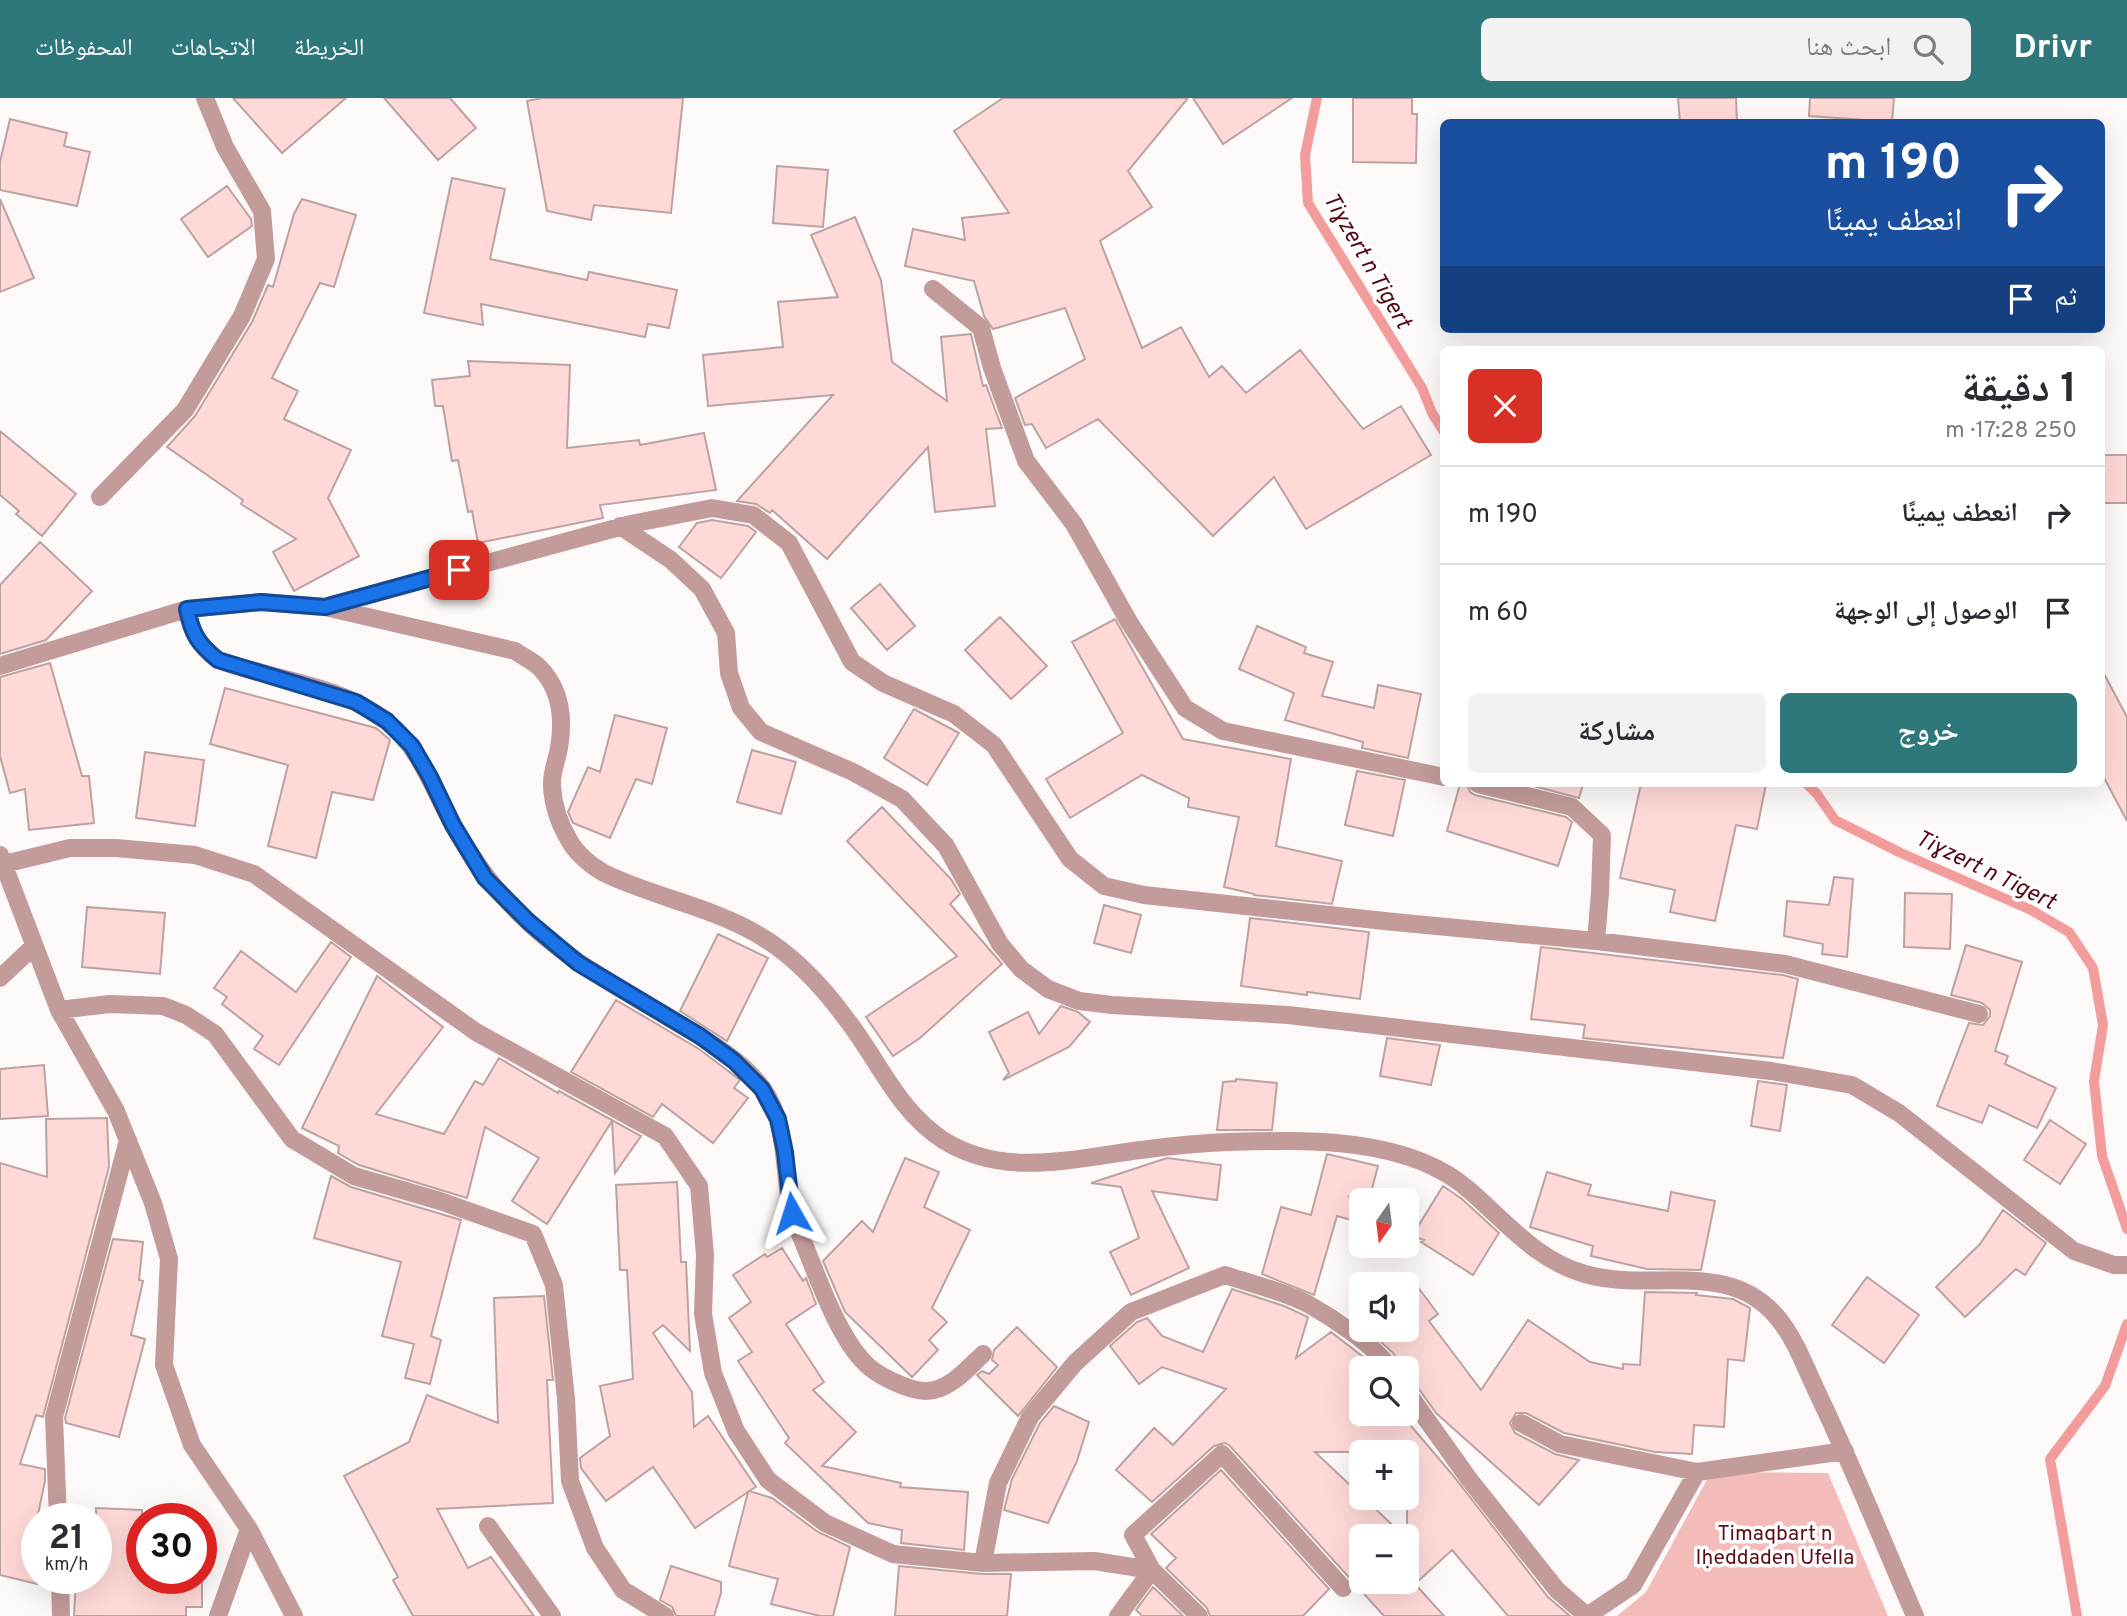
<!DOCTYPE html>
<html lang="ar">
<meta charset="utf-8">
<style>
:root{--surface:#fff;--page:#f2f2f3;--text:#2b2b33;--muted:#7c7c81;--line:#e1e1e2;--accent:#2e777b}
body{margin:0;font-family:Overpass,"Noto Naskh Arabic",sans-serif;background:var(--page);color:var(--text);direction:rtl;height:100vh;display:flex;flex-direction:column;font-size:26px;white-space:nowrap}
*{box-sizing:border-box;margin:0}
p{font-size:23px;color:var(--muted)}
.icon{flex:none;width:38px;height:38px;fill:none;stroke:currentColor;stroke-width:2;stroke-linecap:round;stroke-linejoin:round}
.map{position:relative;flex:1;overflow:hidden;direction:ltr}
.drawer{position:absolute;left:1440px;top:248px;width:665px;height:441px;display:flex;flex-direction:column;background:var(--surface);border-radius:10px;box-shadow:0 7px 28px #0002;direction:rtl}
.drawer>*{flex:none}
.guide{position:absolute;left:1440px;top:21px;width:665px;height:214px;border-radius:10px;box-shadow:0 7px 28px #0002;direction:rtl;background:#1a4fa0;color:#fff;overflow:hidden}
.needle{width:46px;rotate:194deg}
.controls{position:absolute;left:1349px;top:1090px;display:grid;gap:14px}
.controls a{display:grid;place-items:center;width:70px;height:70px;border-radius:10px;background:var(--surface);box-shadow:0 7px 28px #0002;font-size:35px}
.speed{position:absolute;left:21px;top:1405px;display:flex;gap:14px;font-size:35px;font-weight:700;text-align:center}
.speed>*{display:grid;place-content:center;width:91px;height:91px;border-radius:50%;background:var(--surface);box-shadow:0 7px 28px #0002;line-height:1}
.speed small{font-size:18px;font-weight:400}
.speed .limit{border:10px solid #d22;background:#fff;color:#111}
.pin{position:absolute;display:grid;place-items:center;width:60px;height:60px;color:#fff;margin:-30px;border-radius:14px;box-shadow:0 4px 10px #0006}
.me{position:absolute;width:77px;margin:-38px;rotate:354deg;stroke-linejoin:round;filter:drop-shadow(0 0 5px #0008)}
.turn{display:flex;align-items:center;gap:24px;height:147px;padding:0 28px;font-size:32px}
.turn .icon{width:91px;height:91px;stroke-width:2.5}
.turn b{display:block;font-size:49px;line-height:60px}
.then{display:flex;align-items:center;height:66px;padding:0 28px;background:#0003;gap:14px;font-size:26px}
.round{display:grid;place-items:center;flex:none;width:74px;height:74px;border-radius:10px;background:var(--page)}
.head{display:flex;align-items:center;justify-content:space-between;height:119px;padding:0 28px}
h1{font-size:42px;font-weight:700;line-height:52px}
.primary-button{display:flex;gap:14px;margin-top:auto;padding:14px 28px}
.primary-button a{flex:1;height:80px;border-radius:10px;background:var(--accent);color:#fff;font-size:28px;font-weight:700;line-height:80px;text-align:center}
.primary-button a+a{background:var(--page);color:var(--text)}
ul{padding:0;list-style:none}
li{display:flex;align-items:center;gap:21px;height:98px;padding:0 28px;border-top:2px solid var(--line)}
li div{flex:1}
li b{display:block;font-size:26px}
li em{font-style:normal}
header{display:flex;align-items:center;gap:42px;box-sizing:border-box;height:98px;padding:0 35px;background:var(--accent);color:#fff}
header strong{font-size:33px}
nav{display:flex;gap:38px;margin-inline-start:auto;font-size:24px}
.search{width:490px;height:63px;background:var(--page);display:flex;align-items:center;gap:18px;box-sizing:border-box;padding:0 24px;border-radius:10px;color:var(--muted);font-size:26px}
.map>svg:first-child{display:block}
.green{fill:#f3bcbb}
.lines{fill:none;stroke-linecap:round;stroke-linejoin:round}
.stream{stroke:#f39c9c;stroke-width:10}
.building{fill:#ffd9d8;stroke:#bba3a2;stroke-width:2;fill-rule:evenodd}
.street{stroke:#c29b9a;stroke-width:18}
.route-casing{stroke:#114b97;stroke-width:18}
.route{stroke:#1a73e8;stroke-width:12}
.labels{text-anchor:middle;stroke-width:7;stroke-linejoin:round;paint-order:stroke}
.park-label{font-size:21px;fill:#5c0f1a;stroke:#fff}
.water-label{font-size:23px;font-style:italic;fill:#560815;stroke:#fff}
</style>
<header>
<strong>Drivr</strong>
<div class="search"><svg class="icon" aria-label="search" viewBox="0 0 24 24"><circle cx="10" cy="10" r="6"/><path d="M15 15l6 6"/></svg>ابحث هنا</div>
<nav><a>الخريطة</a><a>الاتجاهات</a><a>المحفوظات</a></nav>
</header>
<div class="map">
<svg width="2127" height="1518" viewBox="0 0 2127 1518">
<rect width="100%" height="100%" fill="#fef9f9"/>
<path class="green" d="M 1711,1374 L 1828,1375 L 1888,1518 L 1617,1518 L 1646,1494 Z"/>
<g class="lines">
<path class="stream" d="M 1317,0 L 1305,57 L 1308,105 L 1422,290 L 1432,315 L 1444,334
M 1807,686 L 1817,696 L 1835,722 L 1901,755 L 2031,812 L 2069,834 L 2093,870 L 2103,927 L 2094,983 L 2102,1058 L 2127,1131
M 2077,1518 L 2050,1361 L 2105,1288 L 2127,1226"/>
</g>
<path class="building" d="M 233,0 L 346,0 L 282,55 Z
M 384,0 L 450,0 L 476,30 L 438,62 Z
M 542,0 L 683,0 L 671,115 L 594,107 L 591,122 L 547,113 L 527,3 Z
M 1003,0 L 1188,0 L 1128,73 L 1152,109 L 1100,143 L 1142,250 L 1181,229 L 1209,279 L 1222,268 L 1246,295 L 1300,252 L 1363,331 L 1401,308 L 1431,357 L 1306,431 L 1274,379 L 1213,438 L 1098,321 L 1046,350 L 1032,326 L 1025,327 L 1015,300 L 1085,261 L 1065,210 L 993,231 L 984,218 L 974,183 L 905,168 L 913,131 L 965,142 L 962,120 L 1009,115 L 954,33 Z
M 1193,0 L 1292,0 L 1223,46 Z
M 1353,0 L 1412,0 L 1412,16 L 1417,16 L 1416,65 L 1353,64 Z
M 1678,0 L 1736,0 L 1737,24 L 1680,24 Z
M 1810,0 L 1894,0 L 1892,24 L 1809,18 Z
M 10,21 L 67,35 L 64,48 L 90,54 L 77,108 L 0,92 L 0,64 Z
M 777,68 L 828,72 L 823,129 L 773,125 Z
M 452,80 L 505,91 L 490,161 L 587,182 L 589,174 L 677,192 L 669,230 L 648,226 L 645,239 L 481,206 L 483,227 L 424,215 Z
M 227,88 L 251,121 L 252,128 L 208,159 L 181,121 Z
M 0,101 L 34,180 L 0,194 Z
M 302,101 L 356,117 L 334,189 L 320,185 L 272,280 L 298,293 L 284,321 L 351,352 L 328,400 L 359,458 L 294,493 L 273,454 L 296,441 L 241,406 L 243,402 L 167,349 L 195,318 L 252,224 L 268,187 L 273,189 L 294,116 Z
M 855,119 L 881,182 L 892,264 L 947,303 L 941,239 L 971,236 L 983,288 L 986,287 L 1002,330 L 986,331 L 995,408 L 935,414 L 928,349 L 827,461 L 772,412 L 770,415 L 756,406 L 737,403 L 833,297 L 708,308 L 703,257 L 783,249 L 778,204 L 838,199 L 811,137 Z
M 468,263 L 570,267 L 567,350 L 639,342 L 640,347 L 704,335 L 716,392 L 600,407 L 603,420 L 478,445 L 472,413 L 468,414 L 458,362 L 452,363 L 443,308 L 435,308 L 432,282 L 470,278 Z
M 0,333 L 76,396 L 42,438 L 16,416 L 19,413 L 0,397 Z
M 2102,357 L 2127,357 L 2127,405 L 2102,405 Z
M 712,422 L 748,428 L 756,434 L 721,480 L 679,449 L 697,425 Z
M 40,444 L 92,493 L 46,542 L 0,556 L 0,487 Z
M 880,486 L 915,528 L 887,552 L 851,510 Z
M 1000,519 L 1047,568 L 1011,601 L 965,552 Z
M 1115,521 L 1183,641 L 1291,661 L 1276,748 L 1342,763 L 1332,806 L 1254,797 L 1254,796 L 1224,789 L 1239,719 L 1188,709 L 1189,700 L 1142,677 L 1070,720 L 1046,681 L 1123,635 L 1072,544 Z
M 1257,528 L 1306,549 L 1304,555 L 1333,564 L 1322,598 L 1374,610 L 1378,587 L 1421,596 L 1408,660 L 1362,650 L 1363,644 L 1285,622 L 1294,595 L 1239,571 Z
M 50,565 L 82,678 L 89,678 L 94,725 L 29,732 L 25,691 L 10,695 L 0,658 L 0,579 Z
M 2102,572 L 2127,619 L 2127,723 L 2102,676 Z
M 225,590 L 376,630 L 390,642 L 373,702 L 332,694 L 316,760 L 268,748 L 288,667 L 210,646 Z
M 914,611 L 959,635 L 927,687 L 884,660 Z
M 615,617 L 667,630 L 652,686 L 636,681 L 610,740 L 573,725 L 568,714 L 588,669 L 600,674 Z
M 752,652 L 796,664 L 781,716 L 737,704 Z
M 145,654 L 204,662 L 195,728 L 136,720 Z
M 1357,673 L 1405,682 L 1393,738 L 1345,727 Z
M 1460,686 L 1467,686 L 1470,694 L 1475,697 L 1566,719 L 1572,724 L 1558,768 L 1447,733 Z
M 1526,686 L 1583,686 L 1579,700 Z
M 1641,686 L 1766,686 L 1757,731 L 1736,727 L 1715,823 L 1670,814 L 1675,792 L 1620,780 Z
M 882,709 L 951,781 L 960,796 L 950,806 L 1002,866 L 920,940 L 893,958 L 866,919 L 957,858 L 847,743 Z
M 1834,779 L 1853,781 L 1847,859 L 1822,856 L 1823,846 L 1784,838 L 1787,803 L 1829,807 Z
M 1905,795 L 1952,796 L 1950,851 L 1904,849 Z
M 1104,807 L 1141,817 L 1131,855 L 1094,845 Z
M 87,809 L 165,815 L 160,876 L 82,869 Z
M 1250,820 L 1369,834 L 1360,901 L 1307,894 L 1307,897 L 1241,888 Z
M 718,836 L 768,860 L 727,943 L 680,913 Z
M 331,844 L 351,859 L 279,967 L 254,951 L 263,938 L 222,906 L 227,899 L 214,890 L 241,853 L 296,894 Z
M 1966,847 L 2022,864 L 1995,953 L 2008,958 L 2005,966 L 2056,990 L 2037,1030 L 1989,1007 L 1982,1025 L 1937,1008 L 1969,925 L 1983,927 L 1990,918 L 1990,912 L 1982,905 L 1951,897 Z
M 1541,849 L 1783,877 L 1798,881 L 1783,960 L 1583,940 L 1585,927 L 1531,921 Z
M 377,878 L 443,929 L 376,1016 L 444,1036 L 475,983 L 483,987 L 499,960 L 558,995 L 559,993 L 641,1038 L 615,1075 L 612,1023 L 547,1126 L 512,1103 L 539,1060 L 485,1029 L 467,1100 L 359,1067 L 338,1055 L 339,1048 L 302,1030 Z
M 616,902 L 699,951 L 740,982 L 734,990 L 748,1000 L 713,1045 L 662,1006 L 653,1019 L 571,974 Z
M 1061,908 L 1078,914 L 1090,924 L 1069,949 L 1003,982 L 1009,975 L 989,934 L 1028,914 L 1039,936 Z
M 1387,940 L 1440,947 L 1431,987 L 1380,978 Z
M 44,967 L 48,1018 L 0,1021 L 0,971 Z
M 1236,981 L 1277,985 L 1272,1032 L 1217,1032 L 1223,984 L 1236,983 Z
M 1758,983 L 1787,987 L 1780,1033 L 1751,1028 Z
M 107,1020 L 109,1069 L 43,1319 L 36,1317 L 20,1366 L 45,1371 L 45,1383 L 37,1421 L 37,1486 L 0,1477 L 0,1065 L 47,1079 L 46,1021 Z
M 2050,1022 L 2086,1046 L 2060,1086 L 2024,1062 Z
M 1327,1056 L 1378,1068 L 1369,1102 L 1355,1102 L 1348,1098 L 1362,1116 L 1362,1125 L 1337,1118 L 1314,1197 L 1262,1176 L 1281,1109 L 1311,1117 Z
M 905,1060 L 939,1074 L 924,1109 L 970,1132 L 932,1210 L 947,1224 L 929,1242 L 938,1252 L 912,1279 L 845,1214 L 823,1163 L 862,1123 L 873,1134 Z
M 1167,1060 L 1221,1067 L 1217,1102 L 1152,1093 L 1189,1170 L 1131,1197 L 1110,1154 L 1139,1140 L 1121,1089 L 1091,1085 Z
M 1547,1074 L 1591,1087 L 1588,1097 L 1668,1113 L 1671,1094 L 1715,1103 L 1701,1172 L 1647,1171 L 1591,1158 L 1593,1148 L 1530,1129 Z
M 331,1078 L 351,1089 L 461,1122 L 431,1238 L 441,1242 L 430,1286 L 405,1280 L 414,1246 L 382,1238 L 401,1164 L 314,1140 Z
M 677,1084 L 681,1164 L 686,1164 L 690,1253 L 663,1227 L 653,1235 L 692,1294 L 694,1329 L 708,1318 L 756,1389 L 749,1393 L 772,1400 L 818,1434 L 850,1449 L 833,1518 L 820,1518 L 771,1506 L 778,1481 L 729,1468 L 748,1394 L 695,1430 L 653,1369 L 606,1403 L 581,1370 L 580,1360 L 610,1338 L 600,1288 L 633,1281 L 627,1172 L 620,1172 L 616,1087 Z
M 1443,1088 L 1462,1101 L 1499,1135 L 1473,1177 L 1421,1144 L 1424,1142 L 1412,1138 Z
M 2003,1112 L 2046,1145 L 2025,1177 L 2016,1171 L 1965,1219 L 1936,1189 L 1980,1146 Z
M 113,1141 L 143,1144 L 139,1182 L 143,1183 L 131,1237 L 145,1241 L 119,1339 L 66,1325 L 65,1320 Z
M 782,1150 L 803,1183 L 806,1180 L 816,1206 L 786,1226 L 824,1284 L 813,1292 L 856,1334 L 822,1368 L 901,1385 L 900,1389 L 968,1394 L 964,1452 L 901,1445 L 902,1432 L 868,1425 L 785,1345 L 789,1340 L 738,1263 L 752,1254 L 729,1220 L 751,1204 L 733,1177 L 765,1156 L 767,1159 Z
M 1408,1176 L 1438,1216 L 1429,1223 L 1481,1292 L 1528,1222 L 1590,1264 L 1623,1271 L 1623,1266 L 1640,1267 L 1645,1194 L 1697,1195 L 1696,1197 L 1733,1201 L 1750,1210 L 1744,1263 L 1728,1261 L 1724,1329 L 1694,1327 L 1692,1356 L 1655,1354 L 1564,1335 L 1526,1315 L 1516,1315 L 1510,1325 L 1515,1335 L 1555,1356 L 1579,1362 L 1539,1407 L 1436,1315 L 1416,1287 L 1407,1283 L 1407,1270 L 1401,1270 L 1399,1263 L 1392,1254 L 1368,1232 L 1407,1232 L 1407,1186 L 1393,1186 Z
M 1867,1179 L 1919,1217 L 1884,1265 L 1832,1227 Z
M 1232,1191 L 1284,1208 L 1308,1219 L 1296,1260 L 1331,1234 L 1366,1261 L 1376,1270 L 1362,1270 L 1362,1316 L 1407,1316 L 1407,1314 L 1410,1318 L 1406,1322 L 1451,1375 L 1548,1499 L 1570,1518 L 1508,1518 L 1452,1452 L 1415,1486 L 1444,1518 L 1384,1518 L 1230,1348 L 1225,1345 L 1214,1348 L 1152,1404 L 1116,1372 L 1154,1330 L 1173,1347 L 1226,1291 L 1162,1269 L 1139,1286 L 1110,1248 L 1137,1224 L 1147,1220 L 1162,1238 L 1203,1254 ZM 1315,1354 L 1407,1354 L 1407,1484 L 1362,1484 L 1362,1438 L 1404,1438 Z
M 544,1198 L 553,1282 L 547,1282 L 553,1405 L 437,1411 L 468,1470 L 491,1459 L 534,1518 L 413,1518 L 393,1482 L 398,1479 L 344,1378 L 409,1344 L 427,1297 L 498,1325 L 494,1200 Z
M 1017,1229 L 1057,1269 L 1018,1318 L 977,1277 L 982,1273 L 989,1276 L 998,1267 L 992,1262 L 994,1252 Z
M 1054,1308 L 1089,1324 L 1077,1363 L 1048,1425 L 1004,1412 L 1012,1381 L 1040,1325 Z
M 1221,1372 L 1329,1491 L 1303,1518 L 1210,1518 L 1207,1510 L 1166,1470 L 1176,1460 L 1151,1436 Z
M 96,1410 L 142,1412 L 142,1483 L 202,1483 L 202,1509 L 186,1509 L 186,1518 L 74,1518 L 76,1481 L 96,1482 Z
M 671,1468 L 721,1484 L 721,1495 L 714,1518 L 676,1518 L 672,1509 L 660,1502 Z
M 899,1468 L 982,1476 L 1011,1476 L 1007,1518 L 895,1518 Z
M 1153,1489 L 1183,1518 L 1142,1518 L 1136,1512 Z"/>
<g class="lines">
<path class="street" d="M 933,191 L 981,230 L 992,270 L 1026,363 L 1074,426 L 1129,524 L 1185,610 L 1223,633 L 1444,679
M 100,399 L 185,312 L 242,218 L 266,161 L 262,113 L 225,49 L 205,0
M 620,428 L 671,462 L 702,491 L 726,535 L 729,575 L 741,610 L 761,634 L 853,674 L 902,701 L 946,748 L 1000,846 L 1021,871 L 1048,891 L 1079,903 L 1112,907 L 1288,917 L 1771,973 L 1852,987 L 1899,1015 L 2074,1153 L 2114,1167 L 2127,1167
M 328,508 L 631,426 L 712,410 L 753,417 L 789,445 L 852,564 L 883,585 L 954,616 L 994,647 L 1070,761 L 1104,788 L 1144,797 L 1394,824 L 1596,843 L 1785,866 L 1979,916
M 187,511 C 192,536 198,546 218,562 C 273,582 339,586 386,623 C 421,650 433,692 454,729 C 476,767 496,794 528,824 C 569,863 618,889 666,918 C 699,938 740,959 763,991 C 789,1028 782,1072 792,1114 C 794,1124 800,1135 804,1146 C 818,1180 838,1238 864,1264 C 875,1277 909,1293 926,1293 C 949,1293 967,1271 983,1256
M 0,568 L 187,511 L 261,504 L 325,509 L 515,553 C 522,558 533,563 539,569 C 561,591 564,621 559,650 C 557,662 551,675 552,688 C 553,708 559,725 569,742 C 576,755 591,768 604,775 C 653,799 709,808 757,836 C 792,856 823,889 847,922 C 879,963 898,1013 943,1042 C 1005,1081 1074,1060 1141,1052 C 1170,1048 1199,1045 1228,1044 C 1306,1042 1407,1038 1469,1092 C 1506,1124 1536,1162 1585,1176 C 1650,1195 1728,1160 1777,1219 C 1795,1240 1806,1271 1818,1296 C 1853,1369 1883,1444 1915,1518
M 1478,686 L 1572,709 L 1602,737 L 1600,795 L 1596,843
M 0,757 L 59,912 L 116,1013 L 153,1105 L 169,1161 L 164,1267 L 192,1347 L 249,1431 L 294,1518
M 4,766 L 70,750 L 116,750 L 195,757 L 254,776 L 476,934 L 665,1038 L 699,1088 L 705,1157 L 703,1216 L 713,1275 L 736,1333 L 768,1382 L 825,1425 L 893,1456 L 983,1465 L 1094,1463 L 1152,1472 L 1118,1518
M 0,880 L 34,848
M 59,912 L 110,906 L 163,908 L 186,917 L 215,936 L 292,1041 L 354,1078 L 440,1103 L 533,1136 L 554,1187 L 566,1301 L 570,1383 L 595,1450 L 623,1492 L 665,1518
M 1407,1294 L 1469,1381 L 1557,1492 L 1587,1518
M 1521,1325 L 1560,1346 L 1697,1374
M 58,1421 L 54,1319 L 128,1042
M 488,1428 L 552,1518
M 983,1465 L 998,1385 L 1030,1319 L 1075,1265 L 1131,1214 L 1225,1177 C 1252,1186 1283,1193 1308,1206 C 1333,1220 1374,1247 1390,1270
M 60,1480 L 61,1518
M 218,1518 L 249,1431
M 1199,1518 L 1152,1472 L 1133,1437 L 1222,1356 L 1343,1490
M 1587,1518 L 1633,1487 L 1697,1374 L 1845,1353"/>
</g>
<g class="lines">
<g class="route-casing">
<path id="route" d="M 459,472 L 325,509 L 261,504 L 187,511 C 192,536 198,546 218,562 L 356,604 L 387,623 L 412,648 L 430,679 L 453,727 L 485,780 L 529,824 L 578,865 L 700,938 L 734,963 L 762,991 L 778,1021 L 785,1054 L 792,1115"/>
</g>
<use href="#route" class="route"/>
</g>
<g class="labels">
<g class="park-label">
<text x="1775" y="1442">Timaqbart n<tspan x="1775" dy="24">Iḥeddaden Ufella</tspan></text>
</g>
<g class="water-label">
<text transform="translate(1368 162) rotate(60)" y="8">Tiɣzert n Tigert</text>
<text transform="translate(1986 771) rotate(26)" y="8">Tiɣzert n Tigert</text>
</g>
</g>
</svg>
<div class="controls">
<a><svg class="needle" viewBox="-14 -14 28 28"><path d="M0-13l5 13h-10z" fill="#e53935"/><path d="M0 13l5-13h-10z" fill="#7c7c81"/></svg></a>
<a><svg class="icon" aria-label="sound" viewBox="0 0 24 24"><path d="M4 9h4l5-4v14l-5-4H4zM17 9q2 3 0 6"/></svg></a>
<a><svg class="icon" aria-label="search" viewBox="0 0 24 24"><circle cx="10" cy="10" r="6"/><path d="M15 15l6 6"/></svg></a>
<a>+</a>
<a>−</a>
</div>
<div class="speed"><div>21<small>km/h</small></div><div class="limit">30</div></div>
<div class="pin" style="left:459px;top:472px;background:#d93025"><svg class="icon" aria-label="arrive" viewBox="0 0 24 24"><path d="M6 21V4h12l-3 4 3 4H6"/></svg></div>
<svg class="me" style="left:792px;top:1115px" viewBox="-20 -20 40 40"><path d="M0-17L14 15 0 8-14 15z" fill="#1a73e8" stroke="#fff" stroke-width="4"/></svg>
<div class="guide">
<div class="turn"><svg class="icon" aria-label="right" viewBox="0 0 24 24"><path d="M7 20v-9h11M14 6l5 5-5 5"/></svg><div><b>190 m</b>انعطف يمينًا</div></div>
<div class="then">ثم<svg class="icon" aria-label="arrive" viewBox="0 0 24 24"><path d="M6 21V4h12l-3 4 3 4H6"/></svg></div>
</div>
<section class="drawer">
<div class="head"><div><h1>1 دقيقة</h1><p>250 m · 17:28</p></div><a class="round" style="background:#d93025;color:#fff"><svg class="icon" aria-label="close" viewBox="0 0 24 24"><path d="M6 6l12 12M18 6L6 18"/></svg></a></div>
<ul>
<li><svg class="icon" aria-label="right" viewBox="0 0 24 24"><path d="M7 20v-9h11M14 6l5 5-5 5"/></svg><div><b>انعطف يمينًا</b></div><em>190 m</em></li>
<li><svg class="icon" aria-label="arrive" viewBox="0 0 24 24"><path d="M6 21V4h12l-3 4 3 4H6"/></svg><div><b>الوصول إلى الوجهة</b></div><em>60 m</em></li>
</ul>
<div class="primary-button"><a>خروج</a><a>مشاركة</a></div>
</section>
</div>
